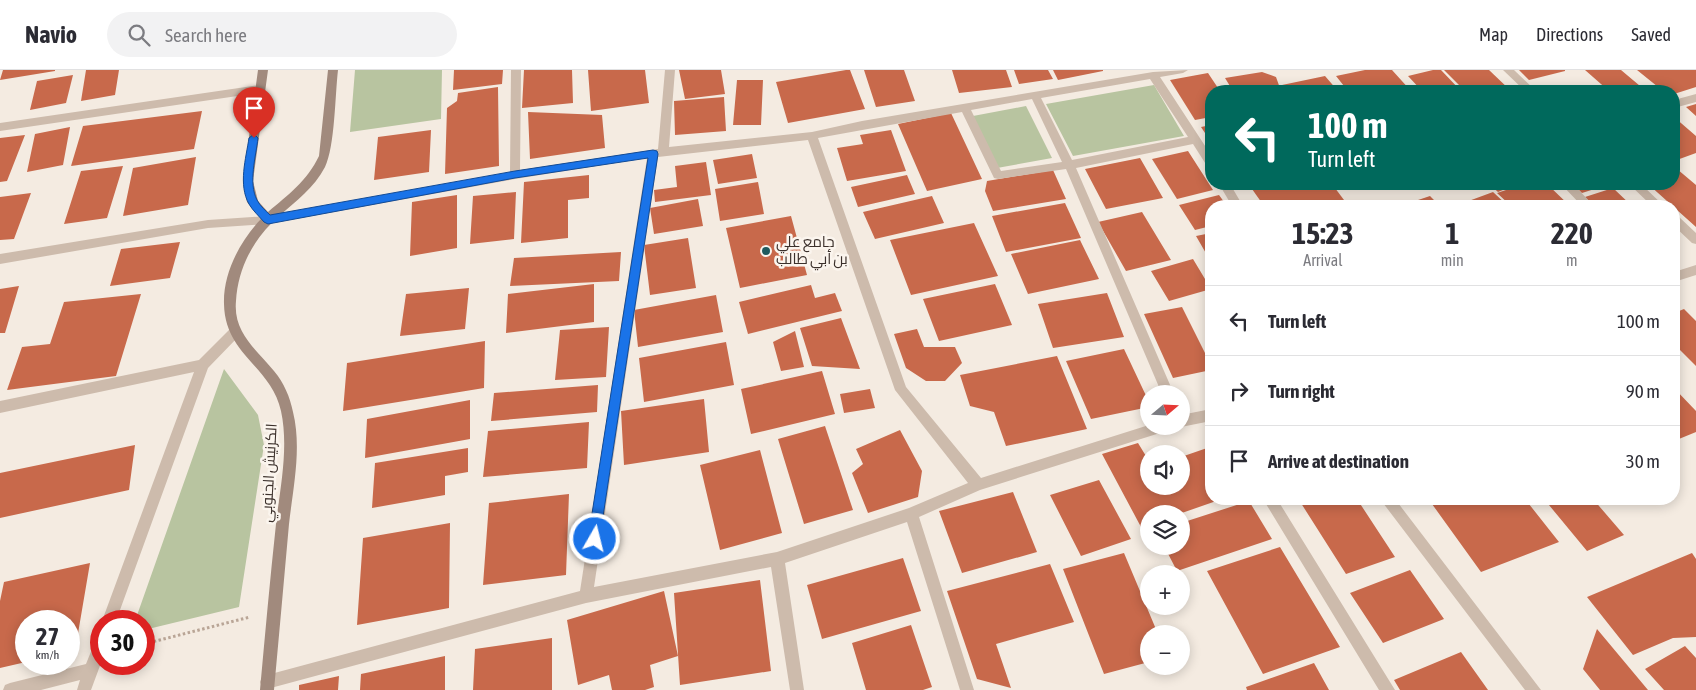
<!DOCTYPE html>
<meta charset="utf-8">
<style>
:root{--surface:#fff;--page:#f2f2f3;--text:#2b2b33;--muted:#7c7c81;--line:#e1e1e2}
body{margin:0;font-family:"Asap Condensed",Cairo,sans-serif;background:var(--page);color:var(--text);height:100vh;display:flex;flex-direction:column;font-size:19px;white-space:nowrap}
*{box-sizing:border-box;margin:0}
p{font-size:16px;color:var(--muted)}
.icon{flex:none;width:28px;height:28px;fill:none;stroke:currentColor;stroke-width:2;stroke-linecap:round;stroke-linejoin:round}
.map{position:relative;flex:1;overflow:hidden}
.panel{position:absolute;left:1205px;top:130px;width:475px;height:305px;display:flex;flex-direction:column;background:var(--surface);border-radius:20px;box-shadow:0 2px 12px #0003}
.panel>*{flex:none}
.guide{position:absolute;left:1205px;top:15px;width:475px;height:105px;border-radius:20px;box-shadow:0 2px 12px #0003;background:#00695c;color:#fff;overflow:hidden}
.needle{width:32px;rotate:71deg}
.tools{position:absolute;left:1140px;top:315px;display:grid;gap:10px}
.tools a{display:grid;place-items:center;width:50px;height:50px;border-radius:50%;background:var(--surface);box-shadow:0 2px 12px #0003;font-size:25px}
.speed{position:absolute;left:15px;top:540px;display:flex;gap:10px;font-size:25px;font-weight:700;text-align:center}
.speed>*{display:grid;place-content:center;width:65px;height:65px;border-radius:50%;background:var(--surface);box-shadow:0 2px 12px #0003;line-height:1}
.speed small{font-size:12px;font-weight:400}
.speed .limit{border:8px solid #d22;background:#fff;color:#111}
.pin{position:absolute;display:grid;place-items:center;width:42px;height:42px;color:#fff;margin:-51px -21px;border-radius:50% 50% 50% 0;rotate:-45deg;box-shadow:0 0 5px #0007}
.pin .icon{rotate:45deg}
.me{position:absolute;width:55px;margin:-28px;rotate:8deg;stroke-linejoin:round;filter:drop-shadow(0 0 4px #0008)}
.turn{display:flex;align-items:center;gap:18px;height:105px;padding:0 20px;font-size:22px}
.turn .icon{width:65px;height:65px;stroke-width:2.5}
.turn b{display:block;font-size:35px;line-height:42px}
.eta{display:flex;justify-content:space-evenly;align-items:center;height:85px;text-align:center}
.eta b{font-size:30px;font-weight:700;line-height:35px}
ul{padding:0;list-style:none}
li{display:flex;align-items:center;gap:15px;height:70px;padding:0 20px;border-top:1px solid var(--line)}
li div{flex:1}
li b{display:block;font-size:19px}
li em{font-style:normal}
header{display:flex;align-items:center;gap:30px;box-sizing:border-box;height:70px;padding:0 25px;background:var(--surface);border-bottom:1px solid var(--line)}
header strong{font-size:24px}
nav{display:flex;gap:28px;margin-inline-start:auto;font-size:18px}
.search{width:350px;height:45px;background:var(--page);display:flex;align-items:center;gap:12px;box-sizing:border-box;padding:0 18px;border-radius:28px;color:var(--muted);font-size:19px}
.map>svg:first-child{display:block}
.green{fill:#b8c4a0}
.building{fill:#c8694b}
.lines{fill:none;stroke-linecap:round;stroke-linejoin:round}
.path{stroke:#b9a596;stroke-width:3;stroke-dasharray:2.5 2.5;stroke-linecap:butt}
.minor{fill:#cdbbac;fill-rule:evenodd}
.secondary{fill:#a18a7d;fill-rule:evenodd}
.route{fill:#1a73e8;stroke:#114b97}
.poi-dot{fill:#1f5a5e;stroke:#fbf5ee;stroke-width:2}
.labels{text-anchor:middle;stroke-width:5;stroke-linejoin:round;paint-order:stroke}
.poi-label{font-size:15px;fill:#3b302b;stroke:#fbf5ee;text-anchor:start}
.street-label{font-size:15px;fill:#3b302b;stroke:#fbf5ee}
</style>
<header>
<strong>Navio</strong>
<div class="search"><svg class="icon" aria-label="search" viewBox="0 0 24 24"><circle cx="10" cy="10" r="6"/><path d="M15 15l6 6"/></svg>Search here</div>
<nav><a>Map</a><a>Directions</a><a>Saved</a></nav>
</header>
<div class="map">
<svg width="1696" height="620" viewBox="0 0 1696 620">
<rect width="100%" height="100%" fill="#f4ebe1"/>
<path class="green" d="M 355,0 L 442,0 L 441,49 L 350,62 Z
M 1154,15 L 1184,66 L 1073,86 L 1046,34 Z
M 1026,36 L 1052,88 L 997,98 L 973,46 Z
M 224,299 L 258,345 L 264,375 L 239,537 L 144,560 L 144,551 L 135,551 Z"/>
<path class="building" d="M 3,0 L 55,0 L 55,1 L 0,10 Z
M 86,0 L 119,0 L 115,25 L 81,31 Z
M 454,0 L 503,0 L 502,14 L 453,20 Z
M 524,0 L 572,0 L 573,33 L 522,38 Z
M 588,0 L 645,0 L 649,33 L 591,41 Z
M 679,0 L 721,0 L 725,24 L 685,29 Z
M 846,0 L 850,0 L 865,39 L 788,53 L 776,12 Z
M 864,0 L 904,0 L 915,31 L 876,37 Z
M 952,0 L 1006,0 L 1012,17 L 959,23 Z
M 1014,0 L 1048,0 L 1053,9 L 1019,14 Z
M 1053,0 L 1103,0 L 1103,1 L 1058,10 Z
M 1365,0 L 1392,0 L 1411,21 L 1348,21 L 1336,6 Z
M 1433,0 L 1441,0 L 1461,21 L 1422,21 L 1408,6 Z
M 1444,0 L 1489,0 L 1511,21 L 1465,21 Z
M 1519,0 L 1565,0 L 1565,1 L 1529,10 Z
M 1585,0 L 1621,0 L 1646,21 L 1629,21 L 1626,19 L 1609,21 Z
M 1637,0 L 1696,0 L 1696,17 L 1674,24 L 1674,21 L 1663,21 Z
M 1262,2 L 1276,7 L 1281,21 L 1233,21 L 1225,8 Z
M 1208,3 L 1220,21 L 1211,21 L 1211,47 L 1195,50 L 1170,10 Z
M 73,5 L 66,33 L 30,40 L 37,11 Z
M 1325,6 L 1338,21 L 1287,21 L 1282,15 Z
M 737,10 L 763,10 L 761,55 L 733,55 Z
M 498,17 L 499,96 L 445,104 L 447,38 L 457,31 L 458,23 Z
M 724,27 L 726,61 L 675,65 L 674,31 Z
M 1696,34 L 1696,46 L 1686,37 Z
M 202,41 L 194,79 L 71,96 L 83,56 Z
M 528,42 L 602,45 L 605,78 L 530,89 Z
M 951,43 L 982,109 L 927,121 L 898,54 Z
M 1674,47 L 1696,66 L 1696,83 L 1674,91 Z
M 1211,55 L 1211,72 L 1201,57 Z
M 70,57 L 63,95 L 27,102 L 35,64 Z
M 431,60 L 429,102 L 374,110 L 378,67 Z
M 891,60 L 906,101 L 847,111 L 837,78 L 863,74 L 860,65 Z
M 25,65 L 7,111 L 0,112 L 0,68 Z
M 1188,81 L 1213,120 L 1177,129 L 1152,89 Z
M 752,84 L 757,108 L 718,114 L 713,90 Z
M 196,87 L 188,135 L 123,146 L 133,98 Z
M 1140,88 L 1163,128 L 1106,139 L 1085,99 Z
M 706,92 L 711,125 L 655,132 L 654,120 L 677,117 L 675,96 Z
M 123,96 L 107,148 L 64,154 L 81,101 Z
M 1677,99 L 1696,115 L 1696,157 L 1648,114 L 1674,114 L 1674,100 Z
M 1053,100 L 1066,129 L 993,141 L 985,121 L 987,111 Z
M 589,105 L 589,128 L 568,130 L 568,168 L 521,173 L 524,112 Z
M 907,105 L 915,124 L 858,137 L 851,117 Z
M 758,112 L 764,144 L 720,151 L 715,119 Z
M 1272,114 L 1332,114 L 1347,134 L 1337,136 L 1264,136 L 1252,119 Z
M 1489,114 L 1518,114 L 1498,122 Z
M 1524,114 L 1547,114 L 1570,136 L 1511,136 L 1497,123 Z
M 1573,114 L 1605,114 L 1607,115 L 1582,123 Z
M 1613,118 L 1632,136 L 1594,136 L 1585,127 Z
M 516,122 L 514,169 L 470,174 L 473,126 Z
M 1493,122 L 1508,136 L 1455,136 Z
M 31,123 L 14,169 L 0,170 L 0,127 Z
M 457,125 L 457,178 L 410,186 L 412,132 Z
M 1219,125 L 1227,136 L 1211,136 L 1211,156 L 1195,160 L 1179,135 Z
M 932,126 L 944,153 L 875,169 L 863,142 Z
M 1430,126 L 1440,136 L 1400,136 Z
M 698,129 L 703,156 L 654,164 L 650,138 Z
M 1065,133 L 1081,168 L 1006,182 L 992,146 Z
M 1142,142 L 1171,190 L 1126,201 L 1098,152 Z
M 791,146 L 807,205 L 740,218 L 726,158 Z
M 974,153 L 998,206 L 911,225 L 890,170 Z
M 1211,163 L 1211,192 L 1196,166 Z
M 688,168 L 696,218 L 650,225 L 644,175 Z
M 1080,170 L 1099,209 L 1028,224 L 1011,184 Z
M 180,172 L 170,208 L 110,216 L 121,179 Z
M 621,182 L 619,211 L 510,216 L 514,188 Z
M 1193,189 L 1211,219 L 1169,231 L 1151,201 Z
M 594,214 L 594,252 L 506,263 L 508,224 Z
M 995,214 L 1012,255 L 939,271 L 923,229 Z
M 811,215 L 815,228 L 835,223 L 842,241 L 748,264 L 739,232 Z
M 19,216 L 5,263 L 0,263 L 0,219 Z
M 469,218 L 465,259 L 400,266 L 406,224 Z
M 1107,223 L 1124,267 L 1053,278 L 1038,234 Z
M 141,224 L 116,306 L 7,320 L 22,277 L 50,274 L 64,232 Z
M 716,225 L 723,262 L 638,277 L 634,240 Z
M 1182,237 L 1211,295 L 1211,300 L 1173,308 L 1144,244 Z
M 1684,239 L 1696,251 L 1696,296 L 1674,274 L 1674,243 Z
M 841,248 L 860,299 L 812,296 L 800,258 Z
M 609,257 L 606,307 L 555,310 L 560,260 Z
M 917,259 L 924,277 L 955,277 L 962,293 L 945,311 L 926,311 L 906,298 L 894,264 Z
M 795,261 L 804,297 L 781,301 L 773,272 Z
M 485,271 L 484,318 L 343,341 L 347,293 Z
M 726,272 L 734,315 L 644,332 L 639,288 Z
M 1124,279 L 1149,332 L 1149,337 L 1091,349 L 1066,291 Z
M 1057,286 L 1087,359 L 1006,376 L 994,342 L 970,336 L 960,305 Z
M 822,301 L 835,344 L 751,364 L 741,319 Z
M 598,315 L 597,342 L 491,351 L 494,323 Z
M 1674,318 L 1696,341 L 1696,362 L 1674,371 Z
M 870,319 L 875,338 L 844,343 L 840,324 Z
M 704,329 L 709,382 L 624,395 L 621,341 Z
M 470,330 L 470,369 L 365,388 L 367,349 Z
M 589,352 L 587,398 L 483,407 L 488,361 Z
M 825,356 L 853,440 L 804,454 L 778,369 Z
M 900,360 L 922,401 L 918,427 L 868,443 L 852,403 L 863,394 L 856,379 Z
M 1138,373 L 1149,391 L 1149,416 L 1181,416 L 1181,387 L 1210,377 L 1211,429 L 1222,429 L 1179,444 L 1149,444 L 1149,454 L 1141,457 L 1102,384 Z
M 135,375 L 129,420 L 0,448 L 0,403 Z
M 468,378 L 468,402 L 445,406 L 445,425 L 372,438 L 375,393 Z
M 760,380 L 782,463 L 720,480 L 700,395 Z
M 1099,410 L 1131,469 L 1081,486 L 1050,425 Z
M 1013,422 L 1037,482 L 962,503 L 939,441 Z
M 569,424 L 566,505 L 483,515 L 489,433 Z
M 1357,429 L 1395,487 L 1346,504 L 1299,430 Z
M 1446,429 L 1525,429 L 1559,472 L 1481,502 L 1432,434 Z
M 1544,429 L 1593,429 L 1624,465 L 1587,481 Z
M 1249,431 L 1272,469 L 1177,501 L 1164,476 L 1181,476 L 1181,453 Z
M 450,453 L 449,538 L 357,555 L 363,468 Z
M 1280,477 L 1340,577 L 1263,604 L 1207,501 Z
M 1124,483 L 1158,564 L 1149,564 L 1149,592 L 1104,604 L 1063,499 Z
M 1692,483 L 1696,489 L 1696,567 L 1673,568 L 1633,585 L 1587,527 Z
M 903,488 L 921,541 L 822,569 L 807,515 Z
M 90,493 L 75,581 L 69,582 L 69,551 L 26,551 L 26,592 L 0,598 L 0,531 L 4,512 Z
M 1050,494 L 1074,552 L 996,574 L 1011,618 L 977,609 L 947,521 Z
M 1410,500 L 1444,549 L 1383,573 L 1350,523 Z
M 760,510 L 771,601 L 680,615 L 674,523 Z
M 664,521 L 678,586 L 650,595 L 654,617 L 645,620 L 612,620 L 609,605 L 578,615 L 567,550 Z
M 911,555 L 932,617 L 923,620 L 866,620 L 852,573 Z
M 1597,559 L 1648,620 L 1600,620 L 1583,599 Z
M 552,568 L 552,620 L 473,620 L 475,579 Z
M 1685,576 L 1696,588 L 1696,620 L 1664,620 L 1645,599 Z
M 1461,582 L 1488,620 L 1400,620 L 1394,610 Z
M 445,586 L 445,620 L 360,620 L 361,604 Z
M 1314,593 L 1329,620 L 1247,620 L 1246,617 Z
M 339,606 L 338,620 L 299,620 L 299,615 Z"/>
<g class="lines">
<path class="path" d="M 144,574 L 250,547"/>
<path class="minor" d="M 511,0 L 521,0 L 520,100 L 658,79 L 665,0 L 675,0 L 669,77 L 812,62 L 862,51 L 1153,2 L 1188,0 L 1183,3 L 1160,7 L 1211,85 L 1211,97 L 1207,96 L 1193,74 L 1076,98 L 1174,324 L 1162,324 L 1066,99 L 998,109 L 994,108 L 962,42 L 818,68 L 906,317 L 981,408 L 1149,355 L 1169,356 L 1168,360 L 1163,362 L 980,420 L 919,447 L 974,620 L 960,620 L 907,452 L 785,493 L 804,620 L 790,620 L 771,497 L 586,533 L 267,619 L 262,617 L 260,612 L 262,607 L 267,605 L 580,521 L 647,88 L 515,109 L 268,154 L 208,158 L 0,194 L 0,184 L 208,150 L 268,146 L 510,102 ZM 1150,9 L 1188,67 L 1072,90 L 1041,28 ZM 1032,29 L 1062,92 L 1001,101 L 971,40 ZM 808,70 L 895,320 L 968,413 L 909,438 L 777,482 L 594,517 L 658,87 Z
M 1503,0 L 1514,0 L 1536,21 L 1525,21 Z
M 260,15 L 265,19 L 264,22 L 0,61 L 0,53 Z
M 1696,24 L 1696,32 L 1674,38 L 1674,30 Z
M 1219,114 L 1230,114 L 1243,136 L 1232,136 Z
M 1561,114 L 1573,114 L 1594,136 L 1582,136 Z
M 1629,114 L 1641,114 L 1664,136 L 1652,136 Z
M 1674,145 L 1678,146 L 1696,163 L 1696,174 L 1692,173 L 1674,156 Z
M 1696,195 L 1696,205 L 1674,212 L 1674,202 Z
M 234,258 L 238,259 L 240,263 L 238,267 L 208,298 L 116,551 L 102,551 L 194,302 L 0,343 L 0,331 L 199,290 L 230,259 Z
M 1211,339 L 1211,351 L 1181,357 L 1180,356 L 1181,345 Z
M 1263,429 L 1277,429 L 1395,620 L 1379,620 Z
M 1380,429 L 1395,429 L 1541,620 L 1525,620 Z
M 101,567 L 101,593 L 91,620 L 77,620 L 80,610 L 41,620 L 3,620 L 5,615 L 10,613 L 86,594 L 96,569 Z"/>
<path class="secondary" d="M 258,0 L 268,0 L 253,111 L 258,131 L 268,142 C 288,125 307,111 319,86 L 328,0 L 338,0 C 335,25 335,76 325,97 C 314,118 296,131 279,146 C 254,168 238,197 236,231 C 233,263 256,279 274,301 C 284,313 290,327 293,342 C 302,378 293,418 289,454 C 284,510 279,565 274,620 L 260,620 C 265,565 270,509 276,454 C 280,418 289,378 281,341 C 271,296 225,285 224,234 C 223,203 240,171 261,149 L 247,132 L 243,111 Z"/>
</g>
<path class="route" d="M 254,64 L 258,68 C 256,86 248,113 257,130 C 260,136 266,141 270,145 L 515,101 L 653,80 L 657,81 L 658,84 L 599,473 L 595,475 L 590,473 L 588,469 L 648,88 L 515,108 L 268,154 L 264,152 C 259,146 253,141 249,134 C 238,115 246,88 249,68 Z"/>
<circle class="poi-dot" cx="766" cy="181" r="5"/>
<g class="labels">
<g class="poi-label">
<text x="776" y="177">جامع علي<tspan x="776" dy="17">بن أبي طالب</tspan></text>
</g>
<g class="street-label">
<text transform="translate(269 403) rotate(-87)" y="5">الكرنيش الجنوبي</text>
</g>
</g>
</svg>
<div class="tools">
<a><svg class="needle" viewBox="-14 -14 28 28"><path d="M0-13l5 13h-10z" fill="#e53935"/><path d="M0 13l5-13h-10z" fill="#7c7c81"/></svg></a>
<a><svg class="icon" aria-label="sound" viewBox="0 0 24 24"><path d="M4 9h4l5-4v14l-5-4H4zM17 9q2 3 0 6"/></svg></a>
<a><svg class="icon" aria-label="layers" viewBox="0 0 24 24"><path d="M12 4l9 5-9 5-9-5zM3 14l9 5 9-5"/></svg></a>
<a>+</a>
<a>−</a>
</div>
<div class="speed"><div>27<small>km/h</small></div><div class="limit">30</div></div>
<div class="pin" style="left:254px;top:68px;background:#d93025"><svg class="icon" aria-label="arrive" viewBox="0 0 24 24"><path d="M6 21V4h12l-3 4 3 4H6"/></svg></div>
<svg class="me" style="left:595px;top:469px" viewBox="-20 -20 40 40"><circle r="17" fill="#1a73e8" stroke="#fff" stroke-width="3"/><path d="M0-11L8 9 0 5-8 9z" fill="#fff"/></svg>
<div class="guide">
<div class="turn"><svg class="icon" aria-label="left" viewBox="0 0 24 24"><path d="M17 20v-9H6M10 6l-5 5 5 5"/></svg><div><b>100 m</b>Turn left</div></div>
</div>
<section class="panel">
<div class="eta">
<div><b>15:23</b><p>Arrival</p></div>
<div><b>1</b><p>min</p></div>
<div><b>220</b><p>m</p></div>
</div>
<ul>
<li><svg class="icon" aria-label="left" viewBox="0 0 24 24"><path d="M17 20v-9H6M10 6l-5 5 5 5"/></svg><div><b>Turn left</b></div><em>100 m</em></li>
<li><svg class="icon" aria-label="right" viewBox="0 0 24 24"><path d="M7 20v-9h11M14 6l5 5-5 5"/></svg><div><b>Turn right</b></div><em>90 m</em></li>
<li><svg class="icon" aria-label="arrive" viewBox="0 0 24 24"><path d="M6 21V4h12l-3 4 3 4H6"/></svg><div><b>Arrive at destination</b></div><em>30 m</em></li>
</ul>
</section>
</div>
